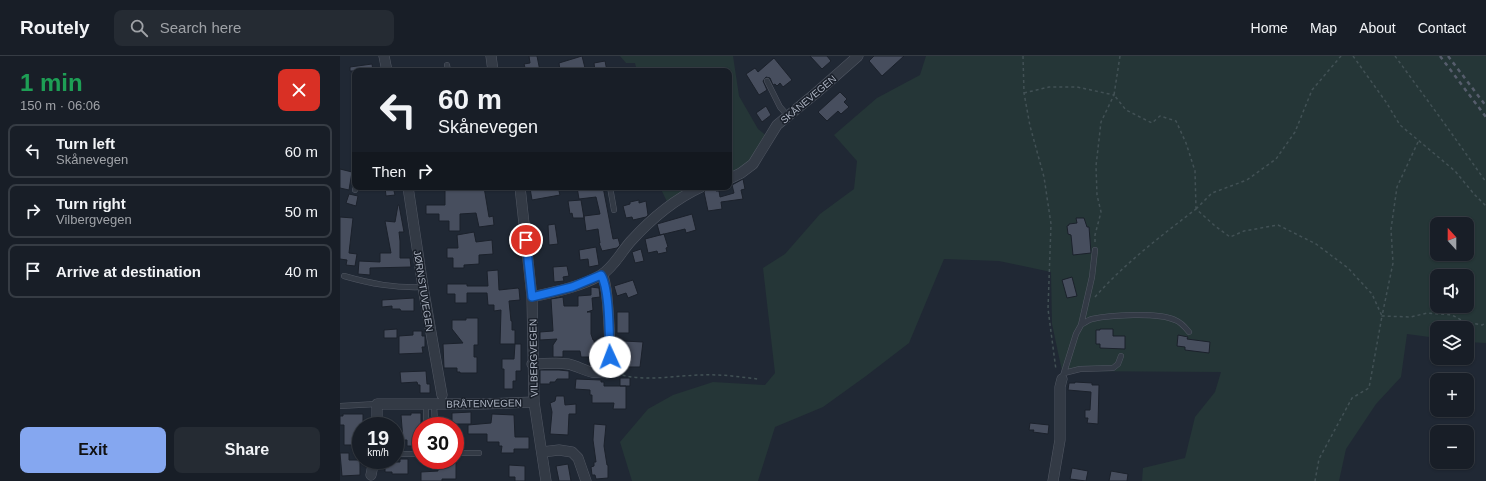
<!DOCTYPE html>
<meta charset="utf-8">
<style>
:root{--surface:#181e27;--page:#252b33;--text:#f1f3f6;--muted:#9fa2a7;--line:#363c44;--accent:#85a7f0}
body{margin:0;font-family:Helvetica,sans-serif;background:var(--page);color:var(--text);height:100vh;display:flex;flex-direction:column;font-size:15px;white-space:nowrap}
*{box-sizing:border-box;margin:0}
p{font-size:13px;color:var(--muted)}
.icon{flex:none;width:22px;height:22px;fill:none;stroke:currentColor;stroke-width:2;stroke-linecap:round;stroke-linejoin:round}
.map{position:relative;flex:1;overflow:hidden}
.panel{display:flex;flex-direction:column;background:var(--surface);width:340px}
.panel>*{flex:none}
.hud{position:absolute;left:12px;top:12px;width:380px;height:122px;border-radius:8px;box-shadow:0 1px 3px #0004,0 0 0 1px var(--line);background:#181e27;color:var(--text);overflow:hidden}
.needle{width:26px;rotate:339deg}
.tools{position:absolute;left:1090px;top:161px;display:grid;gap:8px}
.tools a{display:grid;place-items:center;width:44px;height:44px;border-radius:8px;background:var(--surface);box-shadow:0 1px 3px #0004,0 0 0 1px var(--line);font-size:20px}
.speed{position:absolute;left:12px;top:361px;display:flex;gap:8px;font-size:20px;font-weight:700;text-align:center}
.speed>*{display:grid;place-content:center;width:52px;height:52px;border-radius:50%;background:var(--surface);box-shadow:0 1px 3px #0004,0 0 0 1px var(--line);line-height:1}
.speed small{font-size:10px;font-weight:400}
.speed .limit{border:6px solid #d22;background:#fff;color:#111}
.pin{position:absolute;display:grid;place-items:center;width:34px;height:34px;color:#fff;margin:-17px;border:2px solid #fff;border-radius:50%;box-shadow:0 1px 4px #0007}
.me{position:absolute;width:44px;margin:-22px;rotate:358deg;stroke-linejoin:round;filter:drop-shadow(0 0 3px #0008)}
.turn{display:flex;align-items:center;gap:14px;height:84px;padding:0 20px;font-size:18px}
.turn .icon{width:52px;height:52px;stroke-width:2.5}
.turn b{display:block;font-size:28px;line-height:34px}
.then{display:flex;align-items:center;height:38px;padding:0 20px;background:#0003;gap:8px;font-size:15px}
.round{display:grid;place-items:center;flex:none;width:42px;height:42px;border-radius:8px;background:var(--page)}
.summary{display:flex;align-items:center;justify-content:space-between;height:68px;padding:0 20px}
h1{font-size:24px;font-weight:700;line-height:30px;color:#1e9e55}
.cta{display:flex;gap:8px;margin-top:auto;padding:8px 20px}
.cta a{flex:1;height:46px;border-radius:8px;background:var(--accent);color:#111;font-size:16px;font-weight:700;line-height:46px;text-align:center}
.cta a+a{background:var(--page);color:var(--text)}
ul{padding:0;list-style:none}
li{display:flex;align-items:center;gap:12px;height:54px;margin:0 8px 6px;padding:0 12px;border:2px solid var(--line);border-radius:8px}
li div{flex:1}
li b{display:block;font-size:15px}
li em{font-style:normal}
header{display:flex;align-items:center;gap:24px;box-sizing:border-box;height:56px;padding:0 20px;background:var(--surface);border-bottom:1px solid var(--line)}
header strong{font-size:19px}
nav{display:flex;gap:22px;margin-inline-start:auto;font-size:14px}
.search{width:280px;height:36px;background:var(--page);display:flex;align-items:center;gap:10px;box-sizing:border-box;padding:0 14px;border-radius:8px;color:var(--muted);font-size:15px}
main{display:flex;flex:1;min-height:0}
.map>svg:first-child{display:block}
.green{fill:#253637;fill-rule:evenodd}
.building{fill:#474e5e;stroke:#1b212b}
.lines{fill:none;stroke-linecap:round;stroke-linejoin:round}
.lane-casing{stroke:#515763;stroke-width:6}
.street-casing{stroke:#515763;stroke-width:11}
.path{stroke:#425155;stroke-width:1.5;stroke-dasharray:3 3;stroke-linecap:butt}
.lane{stroke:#333a45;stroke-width:5}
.street{stroke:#333a45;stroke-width:10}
.rail{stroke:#565d6c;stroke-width:2.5;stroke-dasharray:4 4;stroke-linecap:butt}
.route-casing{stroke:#114b97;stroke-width:10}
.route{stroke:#1a73e8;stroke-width:7}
.labels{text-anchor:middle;stroke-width:3;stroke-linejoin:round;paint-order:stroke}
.street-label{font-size:10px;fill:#adb4c2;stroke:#191f29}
</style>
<header>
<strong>Routely</strong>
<div class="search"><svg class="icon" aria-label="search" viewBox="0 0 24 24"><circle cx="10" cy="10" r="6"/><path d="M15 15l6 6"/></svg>Search here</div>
<nav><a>Home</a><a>Map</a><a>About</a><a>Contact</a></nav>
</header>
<main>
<section class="panel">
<div class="summary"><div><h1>1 min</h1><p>150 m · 06:06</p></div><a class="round" style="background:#d93025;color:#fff"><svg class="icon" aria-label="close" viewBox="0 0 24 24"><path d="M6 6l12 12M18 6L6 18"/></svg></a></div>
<ul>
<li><svg class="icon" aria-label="left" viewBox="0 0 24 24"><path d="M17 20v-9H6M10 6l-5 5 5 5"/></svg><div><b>Turn left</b><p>Skånevegen</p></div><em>60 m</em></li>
<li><svg class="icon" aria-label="right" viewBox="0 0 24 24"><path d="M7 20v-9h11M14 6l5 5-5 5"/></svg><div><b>Turn right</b><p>Vilbergvegen</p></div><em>50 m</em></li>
<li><svg class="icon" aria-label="arrive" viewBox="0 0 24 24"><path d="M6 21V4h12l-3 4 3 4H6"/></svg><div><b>Arrive at destination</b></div><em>40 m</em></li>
</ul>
<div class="cta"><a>Exit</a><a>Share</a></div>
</section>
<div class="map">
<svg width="1146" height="425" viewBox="0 0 1146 425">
<rect width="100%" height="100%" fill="#202834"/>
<path class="green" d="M 280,0 L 393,0 L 399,40 L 418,73 L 428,81 L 403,117 L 389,122 L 389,15 L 297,15 L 295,7 L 286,7 Z
M 586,0 L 1146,0 L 1146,287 L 1127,286 L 1127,272 L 1097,272 L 1097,282 L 1067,278 L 1061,321 L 1036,348 L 1006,393 L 999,425 L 802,425 L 803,412 L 845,402 L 855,361 L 875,336 L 881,316 L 722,315 L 712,268 L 711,216 L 659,205 L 604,203 L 569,287 L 526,320 L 483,351 L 435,371 L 418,425 L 292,425 L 280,386 L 308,353 L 333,339 L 373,326 L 425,329 L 435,317 L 423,212 L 445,198 L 480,158 L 514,133 L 517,105 L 494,79 L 537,42 L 580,19 ZM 1097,168 L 1127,168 L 1127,198 L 1097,198 ZM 1097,220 L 1127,220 L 1127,250 L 1097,250 Z
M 320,131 L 365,131 L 329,150 Z"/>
<path class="building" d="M 189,0 L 197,0 L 200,15 L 186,15 L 184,8 L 190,7 Z
M 242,0 L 245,12 L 230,15 L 220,15 L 219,7 Z
M 470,0 L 487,0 L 491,5 L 482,13 Z
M 534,0 L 564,0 L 542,20 L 529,5 Z
M 434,2 L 452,24 L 443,31 L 440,27 L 437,30 L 435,28 L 433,29 L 430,22 L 426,21 L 423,25 L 427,34 L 419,39 L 406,18 L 415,12 L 418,16 Z
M 265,5 L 267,15 L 255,15 L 254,7 Z
M 32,8 L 33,15 L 10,15 L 10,11 Z
M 500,36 L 507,43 L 504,46 L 509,51 L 501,58 L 498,55 L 487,65 L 478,56 Z
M 426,50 L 431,59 L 422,66 L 416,57 Z
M 0,113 L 12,116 L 9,134 L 0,132 Z
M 403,123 L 405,133 L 401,134 L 403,143 L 381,146 L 382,153 L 368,155 L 364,136 L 367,132 L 375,131 L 376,135 L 379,135 L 380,141 L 394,137 L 392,129 Z
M 45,131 L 53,131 L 55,139 L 46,140 Z
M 105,131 L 144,131 L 149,161 L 153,160 L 154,169 L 139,171 L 136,157 L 120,158 L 120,175 L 109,175 L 109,165 L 99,165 L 99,158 L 86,158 L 86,149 L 105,149 Z
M 194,131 L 218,131 L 220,139 L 192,144 L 190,132 Z
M 237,131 L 263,131 L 273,183 L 278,182 L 280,189 L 277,192 L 262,195 L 259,187 L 260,187 L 258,173 L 246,175 L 244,160 L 260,158 L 256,141 L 239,143 Z
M 9,138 L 18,140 L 16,150 L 6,147 Z
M 241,144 L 244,162 L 233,162 L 232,157 L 230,158 L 228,145 Z
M 299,144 L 299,147 L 306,145 L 308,159 L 306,161 L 293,164 L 292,161 L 286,162 L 283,150 L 290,148 L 290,146 Z
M 58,149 L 59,149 L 64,176 L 59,176 L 60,185 L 60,202 L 70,202 L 71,211 L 30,212 L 30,219 L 18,218 L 19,205 L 40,206 L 40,197 L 51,197 L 45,165 L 55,166 Z
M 352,158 L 356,174 L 346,177 L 345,173 L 320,179 L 317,168 Z
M 0,161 L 13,162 L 9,197 L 17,198 L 15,210 L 6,209 L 7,204 L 0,203 Z
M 736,162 L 744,162 L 747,171 L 749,171 L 751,197 L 733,199 L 731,179 L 728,178 L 727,170 L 729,169 L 729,168 L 737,167 Z
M 215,168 L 218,188 L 209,189 L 208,169 Z
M 134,176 L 136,186 L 152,184 L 153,198 L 139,199 L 139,208 L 124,209 L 124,212 L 113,212 L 113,202 L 107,202 L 107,192 L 118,192 L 117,179 Z
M 324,178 L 328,191 L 326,192 L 327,196 L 318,198 L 317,195 L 308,197 L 305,183 Z
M 256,191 L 259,209 L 249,211 L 248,203 L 240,204 L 239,194 Z
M 301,193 L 304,205 L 295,207 L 292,196 Z
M 227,210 L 229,220 L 223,221 L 224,225 L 214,226 L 213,211 Z
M 158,214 L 159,234 L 178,232 L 179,233 L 180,244 L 169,245 L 171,265 L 172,265 L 172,274 L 175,274 L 175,288 L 160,288 L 161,254 L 154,255 L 154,249 L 148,249 L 147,237 L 127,237 L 127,247 L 115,247 L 115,238 L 107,238 L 107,228 L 127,228 L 127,230 L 148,230 L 147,215 Z
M 732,221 L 737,240 L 727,242 L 722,224 Z
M 293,224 L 298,238 L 288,242 L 286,237 L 277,240 L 274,230 Z
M 251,231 L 259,232 L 260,241 L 252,242 L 253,254 L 247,256 L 251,256 L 251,278 L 253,284 L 254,284 L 255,299 L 263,298 L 263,307 L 254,308 L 254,301 L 241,301 L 240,295 L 223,295 L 223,301 L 213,301 L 213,289 L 217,283 L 200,284 L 200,276 L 213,275 L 211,243 L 223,241 L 224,250 L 238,250 L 238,240 L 251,239 Z
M 74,242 L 74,255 L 61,255 L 60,253 L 52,253 L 52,250 L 42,251 L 42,244 Z
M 277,256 L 289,256 L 289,277 L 277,277 Z
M 126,262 L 138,262 L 138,289 L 134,289 L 134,301 L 137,301 L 137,317 L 120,317 L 120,316 L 117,316 L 117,312 L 104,312 L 103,288 L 123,287 L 112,273 L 112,264 L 126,264 Z
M 57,273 L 57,282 L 44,282 L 44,274 Z
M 760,273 L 773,273 L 773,280 L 785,280 L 785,293 L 760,292 L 760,288 L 756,288 L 756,274 L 760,274 Z
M 73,275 L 82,275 L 82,280 L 85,280 L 85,291 L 82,291 L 83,297 L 59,298 L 59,280 L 73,279 Z
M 838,279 L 848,281 L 847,283 L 870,286 L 869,297 L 845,294 L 845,291 L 837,290 Z
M 284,285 L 303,286 L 300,311 L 286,311 L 286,300 L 284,300 Z
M 175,288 L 181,288 L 181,315 L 176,315 L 176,325 L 173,325 L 173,333 L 164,333 L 164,313 L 162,313 L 162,303 L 174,303 Z
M 200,314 L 219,314 L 229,315 L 229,323 L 217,323 L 215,326 L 210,326 L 210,328 L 200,328 Z
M 86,315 L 87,328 L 90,328 L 90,337 L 80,337 L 80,329 L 78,329 L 77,326 L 61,327 L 60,316 Z
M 280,322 L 290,322 L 290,330 L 280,330 Z
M 236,323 L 261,324 L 261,326 L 264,326 L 264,330 L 286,330 L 286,353 L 273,353 L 274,347 L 252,347 L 252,339 L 250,339 L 250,334 L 235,333 Z
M 735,326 L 752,327 L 752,329 L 759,329 L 758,368 L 747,367 L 748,362 L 745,362 L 745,354 L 750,354 L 751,336 L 728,334 L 729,327 L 735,327 Z
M 216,340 L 224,340 L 225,349 L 236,348 L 236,358 L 229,358 L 228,379 L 210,378 L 212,356 L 210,347 L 215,345 Z
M 131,356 L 131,368 L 112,368 L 112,357 Z
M 71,357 L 81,357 L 81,390 L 67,390 L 67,384 L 63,384 L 61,359 L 71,359 Z
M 3,358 L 23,358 L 23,369 L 20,369 L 20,389 L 4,389 L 4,369 L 0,369 L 0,360 L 3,360 Z
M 152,358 L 174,359 L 175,381 L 189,381 L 189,393 L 174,393 L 174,397 L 161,397 L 162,390 L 159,390 L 159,386 L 147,386 L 147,378 L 128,378 L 128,369 L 151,367 Z
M 690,367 L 709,369 L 708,378 L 693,376 L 694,374 L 689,374 Z
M 254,368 L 266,369 L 264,390 L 267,409 L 268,409 L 268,422 L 256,423 L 255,419 L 252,419 L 251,411 L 254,410 L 254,406 L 256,406 L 253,384 Z
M 0,397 L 9,397 L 9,404 L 20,404 L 20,419 L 2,420 Z
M 60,403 L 68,403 L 68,418 L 52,418 L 52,416 L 45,416 L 45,406 L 60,406 Z
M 98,404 L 116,404 L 116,423 L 102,423 L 102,425 L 81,425 L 81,416 L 98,415 Z
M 228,408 L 231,425 L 219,425 L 216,410 Z
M 169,409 L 185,410 L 185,425 L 175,425 L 175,421 L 169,421 Z
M 732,412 L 748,415 L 746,425 L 730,423 Z
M 771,415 L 788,418 L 787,425 L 769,425 Z"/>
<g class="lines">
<g class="lane-casing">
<path id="lane" d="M 107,9 L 108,15
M 427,25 L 440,51 L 448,60
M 270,131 L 274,154
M 15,134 L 16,131
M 4,220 C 32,228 54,232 83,231
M 741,269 C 744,267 748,264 752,263 C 770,259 818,256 835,264 C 841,266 845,271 849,276
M 724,317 L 740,313 L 773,312 L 778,308 L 781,300
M 722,323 L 736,278 L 741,269 L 752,221 L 755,194
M 86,348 L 86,370
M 94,348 L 95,370
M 0,350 L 37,348
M 115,397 L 139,397
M 55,398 L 81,398"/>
</g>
<g class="street-casing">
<path id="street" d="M 44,0 L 47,15
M 151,0 L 153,15
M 389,123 L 401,117 L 413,108 L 437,69 L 476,37 L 518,0
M 68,131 L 83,231 L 102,339
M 180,131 L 192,241 L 194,346 L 206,425
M 192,241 C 215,236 240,231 261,219 C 274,211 281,196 291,185 C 311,163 335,143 361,131
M 192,308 C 204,308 216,306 228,308 C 243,311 250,321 268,314 C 272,305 268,235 264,224 C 264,223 262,220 261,219
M 37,370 L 37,348 L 143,348 L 194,346
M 202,396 L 219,394 L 232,396 L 238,402 L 246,425
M 31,419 L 34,404
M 713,425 L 720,384 L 720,331 L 722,323"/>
</g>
<path class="path" d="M 683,0 L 684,37 L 690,70 L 704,121 L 711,168 L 708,253 L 716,314
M 780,0 L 774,39 L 786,54 L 812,67 L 820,60 L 836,65 L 846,87 L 855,115 L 856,153
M 1013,0 L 1046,46 L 1060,69 L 1115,115 L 1134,138 L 1146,150
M 1055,0 L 1107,71 L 1146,126
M 684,37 L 709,31 L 737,31 L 774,39 L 761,66 L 756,110 L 757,139 L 761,156 L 755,179 L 755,188
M 1078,86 L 1057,131 L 1051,173 L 1053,207 L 1042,260 L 1071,261 L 1087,257 L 1112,259 L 1125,266 L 1142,269 L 1146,267
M 856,153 L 872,137 L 907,124 L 936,103 L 955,76 L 972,34 L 1001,0
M 755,241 C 785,207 821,180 856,153 L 875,170 L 890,181 L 904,175 L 938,169 L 976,188 L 1008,212 L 1032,238 L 1042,260 L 1029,332 L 1012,342 L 979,403 L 975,425
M 277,317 C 300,327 338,319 363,319 C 381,318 400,321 418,323"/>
<use href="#lane" class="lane"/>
<use href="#street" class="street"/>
<path class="rail" d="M 1100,0 L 1146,61
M 1108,0 L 1146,50"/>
</g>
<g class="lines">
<g class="route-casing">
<path id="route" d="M 186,184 L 192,241 L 232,231 L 261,219 C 270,233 269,282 270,301"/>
</g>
<use href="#route" class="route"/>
</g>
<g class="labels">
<g class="street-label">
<text transform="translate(468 43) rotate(-40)" y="4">SKÅNEVEGEN</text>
<text transform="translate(84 235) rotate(81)" y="4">JØRNSTUVEGEN</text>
<text transform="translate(193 302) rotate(-91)" y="4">VILBERGVEGEN</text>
<text transform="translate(144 347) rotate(-1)" y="4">BRÅTENVEGEN</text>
</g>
</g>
</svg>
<div class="tools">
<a><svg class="needle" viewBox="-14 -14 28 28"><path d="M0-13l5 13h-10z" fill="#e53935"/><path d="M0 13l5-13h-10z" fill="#9fa2a7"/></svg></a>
<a><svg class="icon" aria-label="sound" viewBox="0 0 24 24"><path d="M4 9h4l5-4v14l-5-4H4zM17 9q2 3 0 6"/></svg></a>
<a><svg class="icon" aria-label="layers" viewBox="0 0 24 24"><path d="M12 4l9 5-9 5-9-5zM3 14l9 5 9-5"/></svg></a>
<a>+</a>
<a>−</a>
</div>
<div class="speed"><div>19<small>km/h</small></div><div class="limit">30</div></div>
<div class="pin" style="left:186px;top:184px;background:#d93025"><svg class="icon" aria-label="arrive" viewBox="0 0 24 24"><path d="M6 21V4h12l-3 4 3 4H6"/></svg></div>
<svg class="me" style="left:270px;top:301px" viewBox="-20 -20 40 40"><circle r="19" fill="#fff"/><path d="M0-13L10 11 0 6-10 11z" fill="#1a73e8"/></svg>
<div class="hud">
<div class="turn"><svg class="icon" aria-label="left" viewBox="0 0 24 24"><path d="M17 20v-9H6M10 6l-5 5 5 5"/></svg><div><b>60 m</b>Skånevegen</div></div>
<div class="then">Then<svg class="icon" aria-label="right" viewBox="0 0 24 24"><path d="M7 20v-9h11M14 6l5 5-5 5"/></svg></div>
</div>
</div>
</main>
